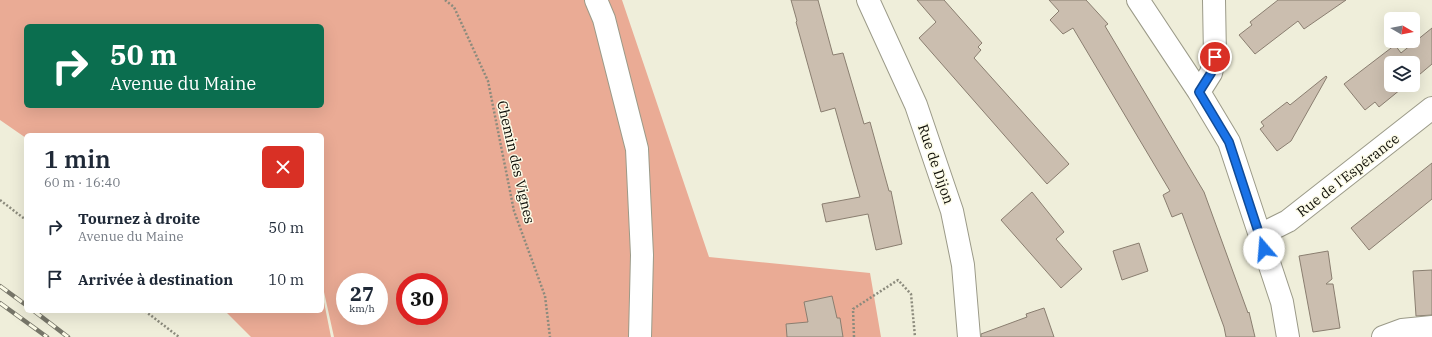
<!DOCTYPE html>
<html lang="fr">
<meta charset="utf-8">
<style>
:root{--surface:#fff;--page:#f6f6f7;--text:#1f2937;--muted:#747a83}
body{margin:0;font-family:"IBM Plex Serif",serif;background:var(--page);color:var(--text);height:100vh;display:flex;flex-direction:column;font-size:15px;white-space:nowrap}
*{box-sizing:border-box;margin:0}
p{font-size:13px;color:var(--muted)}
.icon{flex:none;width:22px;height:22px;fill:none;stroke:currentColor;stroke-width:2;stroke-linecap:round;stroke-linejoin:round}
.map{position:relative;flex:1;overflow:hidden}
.sheet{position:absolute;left:24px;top:133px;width:300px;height:180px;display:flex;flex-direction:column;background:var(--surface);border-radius:6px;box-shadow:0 4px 16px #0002}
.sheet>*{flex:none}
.banner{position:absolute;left:24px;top:24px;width:300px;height:84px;border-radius:6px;box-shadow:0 4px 16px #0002;background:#0b6e4f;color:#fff;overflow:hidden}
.needle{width:26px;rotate:99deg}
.controls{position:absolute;left:1384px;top:12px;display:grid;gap:8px}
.controls a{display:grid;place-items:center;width:36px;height:36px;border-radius:6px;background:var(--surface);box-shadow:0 4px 16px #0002;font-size:20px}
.speed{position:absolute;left:336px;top:273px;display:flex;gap:8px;font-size:20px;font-weight:700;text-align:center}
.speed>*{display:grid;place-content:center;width:52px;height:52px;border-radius:50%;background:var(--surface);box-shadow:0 4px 16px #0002;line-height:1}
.speed small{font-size:10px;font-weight:400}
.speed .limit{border:6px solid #d22;background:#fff;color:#111}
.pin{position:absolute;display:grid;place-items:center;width:34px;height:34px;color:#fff;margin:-17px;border:2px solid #fff;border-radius:50%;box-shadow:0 1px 4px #0007}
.me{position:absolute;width:44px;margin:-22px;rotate:342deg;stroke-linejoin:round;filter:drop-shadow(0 0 3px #0008)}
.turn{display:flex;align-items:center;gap:14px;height:84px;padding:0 20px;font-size:18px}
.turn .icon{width:52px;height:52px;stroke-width:2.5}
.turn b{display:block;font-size:28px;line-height:34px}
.round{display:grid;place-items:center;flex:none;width:42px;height:42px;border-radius:6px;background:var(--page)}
.summary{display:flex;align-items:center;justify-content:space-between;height:68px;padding:0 20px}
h1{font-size:24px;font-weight:600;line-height:30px}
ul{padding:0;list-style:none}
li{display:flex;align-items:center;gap:12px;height:52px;padding:0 20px}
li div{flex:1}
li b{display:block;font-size:15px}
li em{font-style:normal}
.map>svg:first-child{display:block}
.green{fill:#eaab95;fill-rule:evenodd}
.building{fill:#cbbeaf;stroke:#8a7e70}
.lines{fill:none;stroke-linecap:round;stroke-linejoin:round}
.minor-casing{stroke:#9b9a88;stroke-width:24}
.tertiary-casing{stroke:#9b9a88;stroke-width:24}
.path{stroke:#8c8b7d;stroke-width:2.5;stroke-dasharray:2 2;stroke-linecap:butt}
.minor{stroke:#fff;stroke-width:22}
.tertiary{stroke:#fff;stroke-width:22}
.rail-casing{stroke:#777669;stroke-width:4.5}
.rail{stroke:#fcfbe7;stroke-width:3;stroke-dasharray:9;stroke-linecap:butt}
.route-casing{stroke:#114b97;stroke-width:10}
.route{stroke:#1a73e8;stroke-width:7}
.labels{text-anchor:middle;stroke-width:3;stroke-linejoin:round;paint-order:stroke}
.street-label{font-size:14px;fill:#0f0e08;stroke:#fcfbe7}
</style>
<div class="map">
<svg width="1432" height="337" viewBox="0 0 1432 337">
<rect width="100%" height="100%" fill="#efeeda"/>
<path class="green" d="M 0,0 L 622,0 L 709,257 L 870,273 L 881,337 L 334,337 L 322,283 L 322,135 L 26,135 L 26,138 L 0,120 ZM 26,26 L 322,26 L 322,106 L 26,106 ZM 345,282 L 379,282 L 379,316 L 345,316 ZM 405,282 L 439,282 L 439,316 L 405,316 Z
M 322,292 L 331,337 L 251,337 L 225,311 L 322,311 Z"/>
<path class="building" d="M 791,0 L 818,0 L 833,55 L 843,53 L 864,124 L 870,122 L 889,191 L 891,191 L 902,244 L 876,250 L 868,214 L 826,222 L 822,204 L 860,197 L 835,108 L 821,112 L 796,22 L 797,21 Z
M 917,0 L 944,0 L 982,43 L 978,47 L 981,50 L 974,58 L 1069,164 L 1047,184 L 919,38 L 936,22 Z
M 1049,0 L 1086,0 L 1108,24 L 1105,26 L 1204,192 L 1248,313 L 1249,312 L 1255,337 L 1226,337 L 1224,327 L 1182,213 L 1172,217 L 1163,195 L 1170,191 L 1073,28 L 1063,34 L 1050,20 L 1059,11 Z
M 1278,0 L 1346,0 L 1304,29 L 1298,21 L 1255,54 L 1239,35 L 1252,25 L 1250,22 Z
M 1432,28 L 1432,64 L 1413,80 L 1413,63 L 1391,63 L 1391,85 L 1406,85 L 1379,107 L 1375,102 L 1365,110 L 1344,84 L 1395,45 L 1401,53 Z
M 1326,76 L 1327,77 L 1291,141 L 1277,151 L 1260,129 L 1264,126 L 1261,122 L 1287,102 L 1290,105 Z
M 1432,163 L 1432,199 L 1369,250 L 1351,228 Z
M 1032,192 L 1064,232 L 1056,239 L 1082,269 L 1061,288 L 1001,220 Z
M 1139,243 L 1148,271 L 1122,280 L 1113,251 Z
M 1328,251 L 1332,279 L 1326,284 L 1333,284 L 1340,328 L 1313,332 L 1299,256 Z
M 1432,270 L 1432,315 L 1416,316 L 1413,271 Z
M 832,296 L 837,318 L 840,318 L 843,337 L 787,337 L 786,324 L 808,322 L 804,302 Z
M 1044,308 L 1054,337 L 981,337 L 981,334 L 1027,317 L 1026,314 Z"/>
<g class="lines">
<g class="minor-casing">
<path id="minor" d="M 1138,0 L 1199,92 L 1229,142 L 1282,302 L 1288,337
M 1199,92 L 1211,73 L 1215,57 L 1214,0
M 1260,235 L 1288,221 L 1432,108
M 1383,337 L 1402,330 L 1432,327"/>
</g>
<g class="tertiary-casing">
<path id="tertiary" d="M 596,0 L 604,19 L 637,149 L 642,255 L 640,337
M 868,0 L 916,105 L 952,211 L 963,265 L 969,337"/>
</g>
<path class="path" d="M 445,0 L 454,7 L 488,81 L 514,211 L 545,296 L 550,337
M 0,200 L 26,220
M 145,311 L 179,337
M 854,337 L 853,309 L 898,280 L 911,294 L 915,337"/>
<use href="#minor" class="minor"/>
<use href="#tertiary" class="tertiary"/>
<g class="rail-casing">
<path id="rail" d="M 0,286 L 26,305
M 0,303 L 47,337
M 34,311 L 68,337"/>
</g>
<use href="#rail" class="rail"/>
</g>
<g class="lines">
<g class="route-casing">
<path id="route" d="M 1215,57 L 1211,73 L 1199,92 L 1229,142 L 1264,249"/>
</g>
<use href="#route" class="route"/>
</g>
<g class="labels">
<g class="street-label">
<text transform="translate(516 162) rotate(77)" y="5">Chemin des Vignes</text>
<text transform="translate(936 164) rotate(71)" y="5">Rue de Dijon</text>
<text transform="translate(1348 175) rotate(-38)" y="5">Rue de l'Espérance</text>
</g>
</g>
</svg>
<div class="controls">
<a><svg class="needle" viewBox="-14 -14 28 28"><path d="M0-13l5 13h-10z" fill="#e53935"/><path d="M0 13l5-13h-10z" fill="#747a83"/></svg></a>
<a><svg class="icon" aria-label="layers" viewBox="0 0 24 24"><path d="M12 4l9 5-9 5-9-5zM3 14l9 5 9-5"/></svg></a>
</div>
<div class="speed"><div>27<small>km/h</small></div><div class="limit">30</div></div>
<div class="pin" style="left:1215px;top:57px;background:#d93025"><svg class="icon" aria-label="arrive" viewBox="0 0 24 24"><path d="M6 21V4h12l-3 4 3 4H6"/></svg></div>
<svg class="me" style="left:1264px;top:249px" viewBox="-20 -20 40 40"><circle r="19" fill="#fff"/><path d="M0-13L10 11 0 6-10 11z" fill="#1a73e8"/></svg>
<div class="banner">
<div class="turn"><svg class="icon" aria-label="right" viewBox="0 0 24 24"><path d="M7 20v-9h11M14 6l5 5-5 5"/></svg><div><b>50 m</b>Avenue du Maine</div></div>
</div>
<section class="sheet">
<div class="summary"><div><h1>1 min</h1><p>60 m · 16:40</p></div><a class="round" style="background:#d93025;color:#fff"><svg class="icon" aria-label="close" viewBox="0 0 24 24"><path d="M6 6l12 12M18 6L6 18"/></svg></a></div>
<ul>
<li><svg class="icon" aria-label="right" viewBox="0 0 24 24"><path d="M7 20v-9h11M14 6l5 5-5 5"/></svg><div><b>Tournez à droite</b><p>Avenue du Maine</p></div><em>50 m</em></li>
<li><svg class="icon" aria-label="arrive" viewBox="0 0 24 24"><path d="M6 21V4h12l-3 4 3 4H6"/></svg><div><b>Arrivée à destination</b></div><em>10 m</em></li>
</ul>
</section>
</div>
